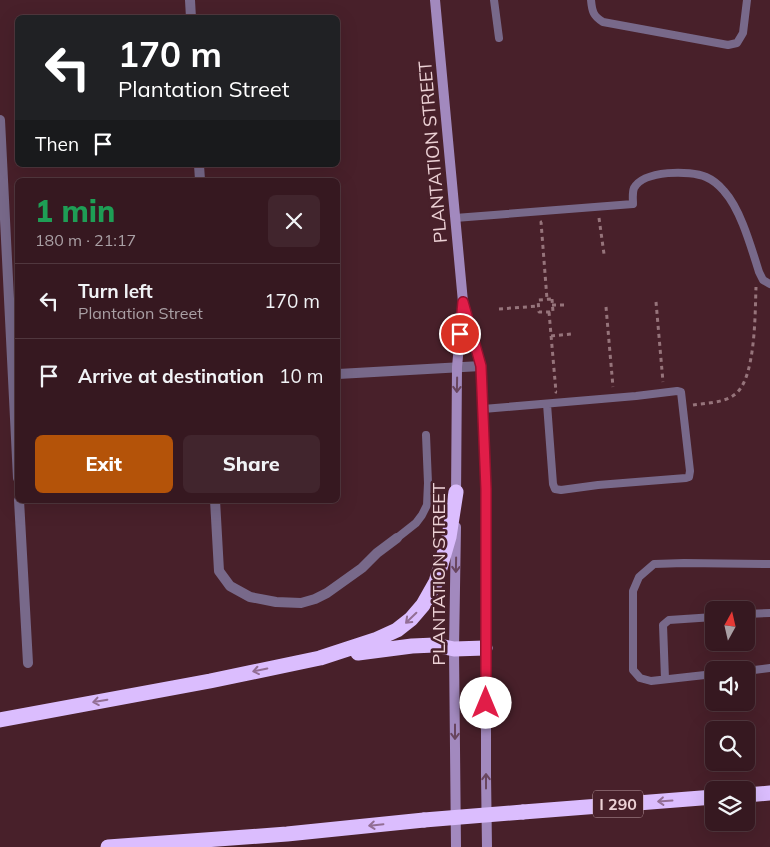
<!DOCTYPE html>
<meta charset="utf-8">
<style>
:root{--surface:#361820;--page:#41252d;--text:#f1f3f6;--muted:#aaa0a5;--line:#50373e;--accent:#b45309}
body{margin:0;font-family:Mulish,sans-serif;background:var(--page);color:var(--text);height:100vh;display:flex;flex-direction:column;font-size:19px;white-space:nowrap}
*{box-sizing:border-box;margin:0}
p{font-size:16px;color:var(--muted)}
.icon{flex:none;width:28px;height:28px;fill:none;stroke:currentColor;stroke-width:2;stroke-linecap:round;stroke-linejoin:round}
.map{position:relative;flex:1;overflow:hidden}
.details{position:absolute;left:15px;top:178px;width:325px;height:325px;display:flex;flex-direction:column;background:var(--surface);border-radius:8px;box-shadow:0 5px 20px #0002,0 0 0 1px var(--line)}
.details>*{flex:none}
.banner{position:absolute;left:15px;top:15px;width:325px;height:152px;border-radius:8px;box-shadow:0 5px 20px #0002,0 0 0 1px var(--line);background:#202124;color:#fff;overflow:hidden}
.needle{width:32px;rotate:8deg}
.controls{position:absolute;left:705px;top:601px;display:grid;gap:10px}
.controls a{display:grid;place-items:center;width:50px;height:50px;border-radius:8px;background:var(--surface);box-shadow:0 5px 20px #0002,0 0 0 1px var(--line);font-size:25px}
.pin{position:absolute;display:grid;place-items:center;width:42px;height:42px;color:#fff;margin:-21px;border:2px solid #fff;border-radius:50%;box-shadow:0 1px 5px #0007}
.me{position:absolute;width:55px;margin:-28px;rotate:0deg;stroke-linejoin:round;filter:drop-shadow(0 0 4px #0008)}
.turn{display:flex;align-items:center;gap:18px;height:105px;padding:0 20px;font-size:22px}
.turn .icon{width:65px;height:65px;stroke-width:2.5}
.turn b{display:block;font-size:35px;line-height:42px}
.then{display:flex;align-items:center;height:48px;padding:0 20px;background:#0003;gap:10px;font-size:19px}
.round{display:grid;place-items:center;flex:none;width:52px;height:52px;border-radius:8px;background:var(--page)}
.overview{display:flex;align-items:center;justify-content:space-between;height:85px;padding:0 20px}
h1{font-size:30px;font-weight:800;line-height:38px;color:#1e9e55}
.primary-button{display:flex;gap:10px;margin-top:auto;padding:10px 20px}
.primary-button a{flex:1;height:58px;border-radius:8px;background:var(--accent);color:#fff;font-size:20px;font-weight:800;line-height:58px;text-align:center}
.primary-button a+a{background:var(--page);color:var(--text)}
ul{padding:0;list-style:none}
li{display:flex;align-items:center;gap:15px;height:75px;padding:0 20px;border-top:1px solid var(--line)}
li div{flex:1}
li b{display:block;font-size:19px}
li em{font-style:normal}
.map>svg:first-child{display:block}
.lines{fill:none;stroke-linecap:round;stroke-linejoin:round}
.path{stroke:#96747b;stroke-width:3;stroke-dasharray:4 4;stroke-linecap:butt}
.lane{stroke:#78698a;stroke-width:8}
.street{stroke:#78698a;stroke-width:10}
.secondary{stroke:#a289be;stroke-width:10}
.highway{stroke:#dbbdfe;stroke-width:15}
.highway-bridge{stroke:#dbbdfe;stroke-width:15}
.oneway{stroke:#68455e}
.oneway2{stroke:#926e94}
.route-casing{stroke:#92132f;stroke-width:12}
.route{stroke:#e11d48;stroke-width:9}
.labels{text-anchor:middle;stroke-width:5;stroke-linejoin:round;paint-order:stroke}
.shield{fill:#48202a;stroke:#bb9ca2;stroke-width:1}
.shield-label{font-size:16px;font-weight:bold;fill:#ecd1d5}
.street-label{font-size:18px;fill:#ecd1d5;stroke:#48202a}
</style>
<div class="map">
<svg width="770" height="847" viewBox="0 0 770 847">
<rect width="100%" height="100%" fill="#48202a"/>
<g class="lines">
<path class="path" d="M 599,218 L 604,254
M 542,222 L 541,222 L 547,299
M 552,299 L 553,312 L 539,312 L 538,300 Z
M 656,302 L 663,382
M 552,305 L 568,305
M 606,307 L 613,387
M 499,309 L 539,306
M 549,312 L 556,392 L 557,392
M 551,336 L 571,334
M 693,405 C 706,403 723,403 734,395 C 756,381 755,312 756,287"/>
<path class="lane" d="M 494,0 L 499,38
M 591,0 C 592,11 593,16 603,22 L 728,45 L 737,43 L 743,33 L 747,0
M 455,218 L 633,204 C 633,199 632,193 634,188 C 644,170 690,170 706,177 C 713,180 719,185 724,191 C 741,210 751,247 759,272 L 763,280 L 770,284
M 483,409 L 636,396 L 677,391 L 681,392 L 690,471 L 689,477 L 686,478 L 598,485 L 561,490 L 555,489 L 553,484 L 547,404
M 397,538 L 416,523 L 422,515 L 427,505 L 428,483 L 426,435
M 746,614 L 770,613
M 746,671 L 770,668
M 714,674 L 651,681 L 640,678 L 633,670 L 633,591 L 639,577 L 654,564 L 684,563 L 770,564
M 665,679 L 663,625 L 669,620 L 714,617"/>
<path class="street" d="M 190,0 L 191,18
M 0,120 L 18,478
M 199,165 L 200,180
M 338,374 L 481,366
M 19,500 L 28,663
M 215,500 L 219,571 L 230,586 L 250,597 L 276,602 L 301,603 L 315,599 L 327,593 L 362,568 L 377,553 L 397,538"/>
<path class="secondary" d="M 435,0 L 463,302 L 457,367 L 456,497
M 465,308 L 481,366 L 486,489 L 486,775 L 487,847
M 456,527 L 454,649 L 456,847"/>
<path class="highway" d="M 358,653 L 412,646 L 435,645 L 454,649 L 485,648
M 0,720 L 210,681 L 320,658 L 375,640 L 397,630 L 411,619 L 423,605 L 436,582 L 449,537 L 456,492
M 746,795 L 770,793
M 523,812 L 714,797
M 108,847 L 287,834 L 424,820"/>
<path class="highway-bridge" d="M 424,820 L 523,812"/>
</g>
<defs><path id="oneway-shaft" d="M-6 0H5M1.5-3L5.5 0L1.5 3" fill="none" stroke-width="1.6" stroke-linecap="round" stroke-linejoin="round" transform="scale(1.25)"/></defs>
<g class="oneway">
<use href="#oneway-shaft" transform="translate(457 385) rotate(91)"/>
<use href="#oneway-shaft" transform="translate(456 565) rotate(91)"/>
<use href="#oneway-shaft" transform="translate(455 732) rotate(90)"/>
<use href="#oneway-shaft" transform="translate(486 781) rotate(-90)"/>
</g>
<g class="oneway2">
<use href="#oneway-shaft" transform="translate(411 618) rotate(136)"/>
<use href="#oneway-shaft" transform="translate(260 670) rotate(168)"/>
<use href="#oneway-shaft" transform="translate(100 701) rotate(170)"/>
<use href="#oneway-shaft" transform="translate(665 801) rotate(176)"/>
<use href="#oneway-shaft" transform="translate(376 825) rotate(174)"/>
</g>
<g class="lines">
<g class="route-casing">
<path id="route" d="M 460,334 L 463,302 L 481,366 L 486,489 L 486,703"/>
</g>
<use href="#route" class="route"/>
</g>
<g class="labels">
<rect class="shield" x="593" y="790.5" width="50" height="27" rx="4"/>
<g class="shield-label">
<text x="618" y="810">I 290</text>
</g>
<g class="street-label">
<text transform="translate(433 152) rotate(-95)" y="6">PLANTATION STREET</text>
<text transform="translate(439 574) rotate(-90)" y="6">PLANTATION STREET</text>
</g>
</g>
</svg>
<div class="controls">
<a><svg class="needle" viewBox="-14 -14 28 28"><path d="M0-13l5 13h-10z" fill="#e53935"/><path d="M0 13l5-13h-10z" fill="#aaa0a5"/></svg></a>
<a><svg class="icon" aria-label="sound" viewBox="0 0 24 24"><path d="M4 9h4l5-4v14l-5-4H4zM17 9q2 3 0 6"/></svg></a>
<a><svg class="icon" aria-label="search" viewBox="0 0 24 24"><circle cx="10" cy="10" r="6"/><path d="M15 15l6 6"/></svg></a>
<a><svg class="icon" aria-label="layers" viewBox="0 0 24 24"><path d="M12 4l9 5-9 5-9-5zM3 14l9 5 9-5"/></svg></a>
</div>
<div class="pin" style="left:460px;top:334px;background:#d93025"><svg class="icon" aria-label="arrive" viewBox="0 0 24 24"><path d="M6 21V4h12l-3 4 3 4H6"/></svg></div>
<svg class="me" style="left:486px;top:703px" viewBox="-20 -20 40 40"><circle r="19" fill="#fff"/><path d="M0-13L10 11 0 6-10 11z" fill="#e11d48"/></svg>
<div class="banner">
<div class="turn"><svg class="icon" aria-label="left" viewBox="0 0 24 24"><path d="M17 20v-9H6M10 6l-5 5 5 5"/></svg><div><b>170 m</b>Plantation Street</div></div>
<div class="then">Then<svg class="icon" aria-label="arrive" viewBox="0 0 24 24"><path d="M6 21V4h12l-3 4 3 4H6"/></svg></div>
</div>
<section class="details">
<div class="overview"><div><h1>1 min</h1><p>180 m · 21:17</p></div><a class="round"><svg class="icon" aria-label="close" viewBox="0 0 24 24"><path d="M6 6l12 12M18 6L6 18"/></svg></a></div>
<ul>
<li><svg class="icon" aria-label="left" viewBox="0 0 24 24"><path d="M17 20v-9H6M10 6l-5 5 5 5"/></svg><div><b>Turn left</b><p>Plantation Street</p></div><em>170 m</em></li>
<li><svg class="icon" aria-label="arrive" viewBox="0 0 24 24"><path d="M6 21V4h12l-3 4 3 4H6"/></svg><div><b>Arrive at destination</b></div><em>10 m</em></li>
</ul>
<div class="primary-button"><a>Exit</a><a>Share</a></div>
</section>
</div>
